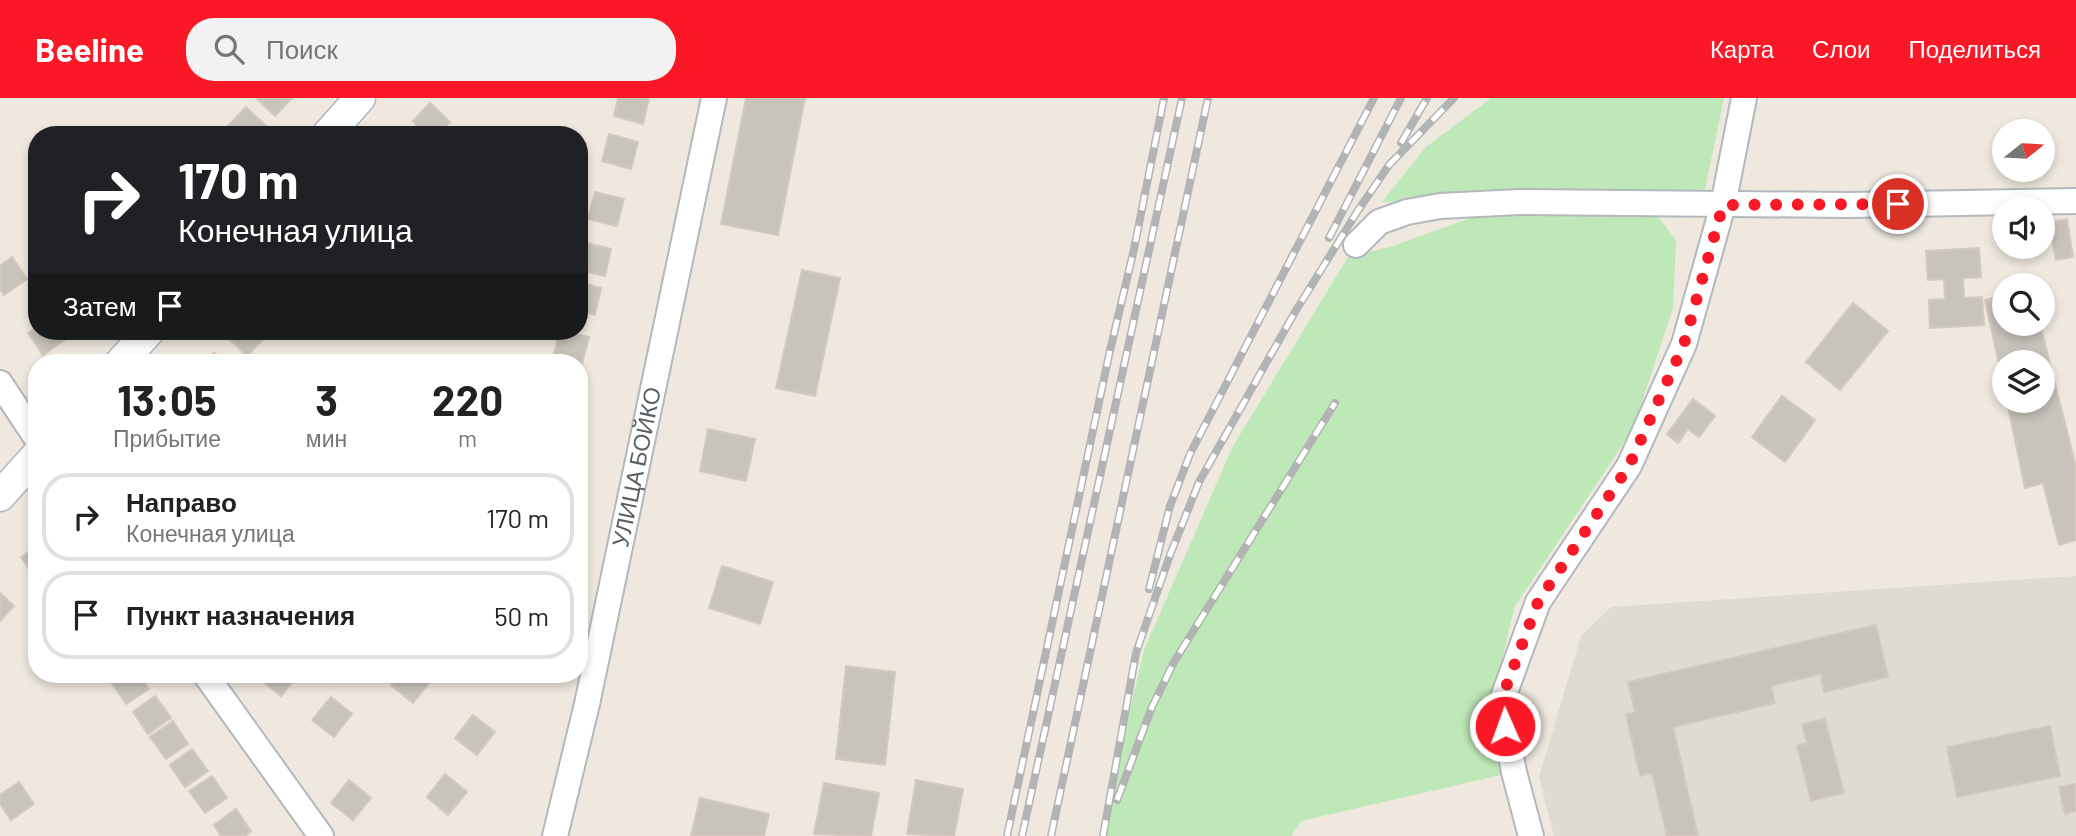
<!DOCTYPE html>
<html lang="ru">
<meta charset="utf-8">
<style>
:root{--surface:#fff;--page:#f2f2f2;--text:#222;--muted:#767676;--line:#e0e0e0;--accent:#fb1826}
body{margin:0;font-family:Barlow,sans-serif;background:var(--page);color:var(--text);height:100vh;display:flex;flex-direction:column;font-size:26px;white-space:nowrap}
*{box-sizing:border-box;margin:0}
p{font-size:23px;color:var(--muted)}
.icon{flex:none;width:38px;height:38px;fill:none;stroke:currentColor;stroke-width:2;stroke-linecap:round;stroke-linejoin:round}
.map{position:relative;flex:1;overflow:hidden}
.details{position:absolute;left:28px;top:256px;width:560px;height:329px;display:flex;flex-direction:column;background:var(--surface);border-radius:28px;box-shadow:0 4px 10px #0003}
.details>*{flex:none}
.top-card{position:absolute;left:28px;top:28px;width:560px;height:214px;border-radius:28px;box-shadow:0 4px 10px #0003;background:#202124;color:#fff;overflow:hidden}
.needle{width:46px;rotate:72deg}
.fabs{position:absolute;left:1992px;top:21px;display:grid;gap:14px}
.fabs a{display:grid;place-items:center;width:63px;height:63px;border-radius:50%;background:var(--surface);box-shadow:0 4px 10px #0003;font-size:35px}
.pin{position:absolute;display:grid;place-items:center;width:60px;height:60px;color:#fff;margin:-30px;border:4px solid #fff;border-radius:50%;box-shadow:0 2px 7px #0007}
.me{position:absolute;width:77px;margin:-38px;rotate:358deg;stroke-linejoin:round;filter:drop-shadow(0 0 5px #0008)}
.turn{display:flex;align-items:center;gap:24px;height:147px;padding:0 35px;font-size:32px}
.turn .icon{width:91px;height:91px;stroke-width:2.5}
.turn b{display:block;font-size:49px;line-height:60px}
.then{display:flex;align-items:center;height:66px;padding:0 35px;background:#0003;gap:14px;font-size:26px}
.eta{display:flex;justify-content:space-evenly;align-items:center;height:119px;text-align:center}
.eta b{font-size:42px;font-weight:700;line-height:49px}
ul{padding:0;list-style:none}
li{display:flex;align-items:center;gap:21px;height:88px;margin:0 14px 10px;padding:0 21px;border:4px solid var(--line);border-radius:28px}
li div{flex:1}
li b{display:block;font-size:26px}
li em{font-style:normal}
header{display:flex;align-items:center;gap:42px;box-sizing:border-box;height:98px;padding:0 35px;background:var(--accent);color:#fff}
header strong{font-size:33px}
nav{display:flex;gap:38px;margin-inline-start:auto;font-size:24px}
.search{width:490px;height:63px;background:var(--page);display:flex;align-items:center;gap:18px;box-sizing:border-box;padding:0 24px;border-radius:28px;color:var(--muted);font-size:26px}
.map>svg:first-child{display:block}
.industrial{fill:#dedad4}
.green{fill:#bfe8b8}
.building{fill:#c8c3bc;stroke:#d3c9bd;stroke-width:2}
.lines{fill:none;stroke-linecap:round;stroke-linejoin:round}
.minor-casing{stroke:#b3b8bc;stroke-width:28}
.tertiary-casing{stroke:#b3b8bc;stroke-width:33}
.minor{stroke:#fff;stroke-width:24}
.tertiary{stroke:#fff;stroke-width:30}
.rail-casing{stroke:#b2b3b3;stroke-width:8}
.rail{stroke:#fff;stroke-width:5;stroke-dasharray:16;stroke-linecap:butt}
.route{stroke:#fb1826;stroke-width:12;stroke-dasharray:0 21.6}
.labels{text-anchor:middle;stroke-width:5;stroke-linejoin:round;paint-order:stroke}
.street-label{font-size:23px;fill:#585e62;stroke:#fff}
</style>
<header>
<strong>Beeline</strong>
<div class="search"><svg class="icon" aria-label="search" viewBox="0 0 24 24"><circle cx="10" cy="10" r="6"/><path d="M15 15l6 6"/></svg>Поиск</div>
<nav><a>Карта</a><a>Слои</a><a>Поделиться</a></nav>
</header>
<div class="map">
<svg width="2076" height="738" viewBox="0 0 2076 738">
<rect width="100%" height="100%" fill="#eee8df"/>
<path class="industrial" d="M 2076,478 L 2076,738 L 1554,738 L 1539,679 L 1581,538 L 1611,509 Z"/>
<path class="green" d="M 1491,0 L 1724,0 L 1705,91 L 1666,96 L 1382,104 L 1426,49 Z
M 1586,114 L 1655,115 L 1676,142 L 1673,210 L 1633,331 L 1515,508 L 1495,591 L 1490,644 L 1501,677 L 1301,723 L 1291,738 L 1101,738 L 1144,552 L 1233,348 L 1348,159 L 1393,148 L 1473,119 Z"/>
<path class="building" d="M 256,0 L 292,0 L 275,18 Z
M 618,0 L 649,0 L 643,26 L 614,18 Z
M 746,0 L 805,0 L 778,137 L 721,126 Z
M 430,5 L 450,24 L 438,37 L 426,37 L 413,23 Z
M 246,9 L 266,28 L 258,37 L 237,37 L 228,28 Z
M 609,36 L 638,44 L 631,71 L 602,63 Z
M 595,94 L 624,101 L 617,128 L 588,121 Z
M 2067,121 L 2073,159 L 2056,162 L 2049,125 Z
M 582,144 L 611,151 L 605,178 L 579,172 Z
M 1979,150 L 1981,179 L 1963,180 L 1964,200 L 1982,199 L 1984,227 L 1930,230 L 1929,202 L 1945,201 L 1944,181 L 1928,182 L 1926,153 Z
M 12,159 L 27,181 L 4,197 L 0,191 L 0,168 Z
M 802,172 L 840,180 L 815,298 L 776,290 Z
M 579,184 L 601,190 L 595,217 L 579,213 Z
M 2004,197 L 2004,226 L 2040,226 L 2076,369 L 2076,442 L 2059,447 L 2043,385 L 2025,390 L 2007,303 L 2042,303 L 2042,264 L 2004,264 L 2004,289 L 1985,202 Z
M 1853,205 L 1888,233 L 1840,292 L 1806,264 Z
M 37,229 L 37,233 L 60,233 L 66,241 L 43,257 L 28,235 Z
M 233,233 L 258,233 L 265,239 L 247,258 L 227,239 Z
M 560,233 L 589,239 L 582,266 L 553,259 Z
M 214,255 L 224,264 L 206,264 Z
M 1782,298 L 1815,322 L 1785,364 L 1752,339 Z
M 1693,301 L 1715,318 L 1699,339 L 1688,331 L 1678,345 L 1667,336 Z
M 708,331 L 755,341 L 746,383 L 700,373 Z
M 37,448 L 37,481 L 36,481 L 21,459 Z
M 722,468 L 773,484 L 760,526 L 709,510 Z
M 0,495 L 14,508 L 0,523 Z
M 1876,527 L 1888,579 L 1824,594 L 1821,576 L 1771,588 L 1775,605 L 1673,629 L 1698,738 L 1667,738 L 1652,675 L 1640,678 L 1626,616 L 1635,614 L 1628,584 Z
M 846,568 L 895,574 L 885,667 L 836,661 Z
M 123,576 L 138,576 L 149,591 L 126,606 L 111,584 Z
M 262,576 L 299,576 L 281,598 L 259,580 Z
M 400,576 L 423,576 L 431,582 L 413,605 L 391,587 Z
M 155,598 L 171,620 L 148,636 L 133,614 Z
M 331,599 L 352,616 L 334,639 L 312,622 Z
M 473,617 L 495,634 L 477,657 L 455,640 Z
M 1825,621 L 1844,695 L 1811,703 L 1797,648 L 1807,645 L 1802,626 Z
M 173,623 L 188,646 L 166,661 L 150,639 Z
M 2050,628 L 2060,678 L 1957,699 L 1947,649 Z
M 192,651 L 208,673 L 185,689 L 170,667 Z
M 445,676 L 467,694 L 448,717 L 427,699 Z
M 212,678 L 227,700 L 205,715 L 189,693 Z
M 349,682 L 371,700 L 353,722 L 331,705 Z
M 916,682 L 963,691 L 954,738 L 907,736 Z
M 19,684 L 34,706 L 11,722 L 0,706 L 0,697 Z
M 824,685 L 879,695 L 871,738 L 814,736 Z
M 2076,686 L 2076,713 L 2065,716 L 2059,689 Z
M 700,700 L 769,716 L 764,738 L 691,738 Z
M 236,711 L 251,733 L 245,738 L 221,738 L 214,727 Z"/>
<g class="lines">
<g class="minor-casing">
<g id="minor">
<path d="M 1356,147 L 1379,124 L 1407,114 L 1440,108 L 1519,104 L 1848,107 L 2076,103"/>
<path d="M 0,285 L 37,341"/>
<path d="M 205,576 L 321,738"/>
<path id="s1" d="M 555,738 L 587,606 L 714,0"/>
<path d="M 1531,738 L 1514,674 L 1501,605 L 1538,504 L 1629,368 L 1684,246 L 1723,107 L 1744,0"/>
</g>
</g>
<g class="tertiary-casing">
<path id="tertiary" d="M 327,37 L 360,0
M 121,264 L 149,233
M 0,398 L 37,357"/>
</g>
<use href="#minor" class="minor"/>
<use href="#tertiary" class="tertiary"/>
<g class="rail-casing">
<path id="rail" d="M 1401,45 L 1427,0
M 1329,140 L 1401,0
M 1149,491 L 1170,408 L 1190,356 L 1374,0
M 1117,702 L 1152,609 L 1174,564 L 1335,305
M 1007,738 L 1109,257 L 1134,151 L 1164,0
M 1022,738 L 1182,0
M 1051,738 L 1208,0
M 1103,738 L 1136,555 L 1170,457 L 1199,384 L 1295,214 L 1357,114 L 1389,67 L 1454,0"/>
</g>
<use href="#rail" class="rail"/>
</g>
<g class="lines">
<path class="route" d="M 1505,628 L 1500,605 L 1538,504 L 1629,368 L 1684,246 L 1723,107 L 1898,106"/>
</g>
<g class="labels">
<g class="street-label">
<text dy="8" stroke="none"><textPath href="#s1" startOffset="378">УЛИЦА БОЙКО</textPath></text>
</g>
</g>
</svg>
<div class="fabs">
<a><svg class="needle" viewBox="-14 -14 28 28"><path d="M0-13l5 13h-10z" fill="#e53935"/><path d="M0 13l5-13h-10z" fill="#767676"/></svg></a>
<a><svg class="icon" aria-label="sound" viewBox="0 0 24 24"><path d="M4 9h4l5-4v14l-5-4H4zM17 9q2 3 0 6"/></svg></a>
<a><svg class="icon" aria-label="search" viewBox="0 0 24 24"><circle cx="10" cy="10" r="6"/><path d="M15 15l6 6"/></svg></a>
<a><svg class="icon" aria-label="layers" viewBox="0 0 24 24"><path d="M12 4l9 5-9 5-9-5zM3 14l9 5 9-5"/></svg></a>
</div>
<div class="pin" style="left:1898px;top:106px;background:#d93025"><svg class="icon" aria-label="arrive" viewBox="0 0 24 24"><path d="M6 21V4h12l-3 4 3 4H6"/></svg></div>
<svg class="me" style="left:1505px;top:628px" viewBox="-20 -20 40 40"><circle r="17" fill="#fb1826" stroke="#fff" stroke-width="3"/><path d="M0-11L8 9 0 5-8 9z" fill="#fff"/></svg>
<div class="top-card">
<div class="turn"><svg class="icon" aria-label="right" viewBox="0 0 24 24"><path d="M7 20v-9h11M14 6l5 5-5 5"/></svg><div><b>170 m</b>Конечная улица</div></div>
<div class="then">Затем<svg class="icon" aria-label="arrive" viewBox="0 0 24 24"><path d="M6 21V4h12l-3 4 3 4H6"/></svg></div>
</div>
<section class="details">
<div class="eta">
<div><b>13:05</b><p>Прибытие</p></div>
<div><b>3</b><p>мин</p></div>
<div><b>220</b><p>m</p></div>
</div>
<ul>
<li><svg class="icon" aria-label="right" viewBox="0 0 24 24"><path d="M7 20v-9h11M14 6l5 5-5 5"/></svg><div><b>Направо</b><p>Конечная улица</p></div><em>170 m</em></li>
<li><svg class="icon" aria-label="arrive" viewBox="0 0 24 24"><path d="M6 21V4h12l-3 4 3 4H6"/></svg><div><b>Пункт назначения</b></div><em>50 m</em></li>
</ul>
</section>
</div>
